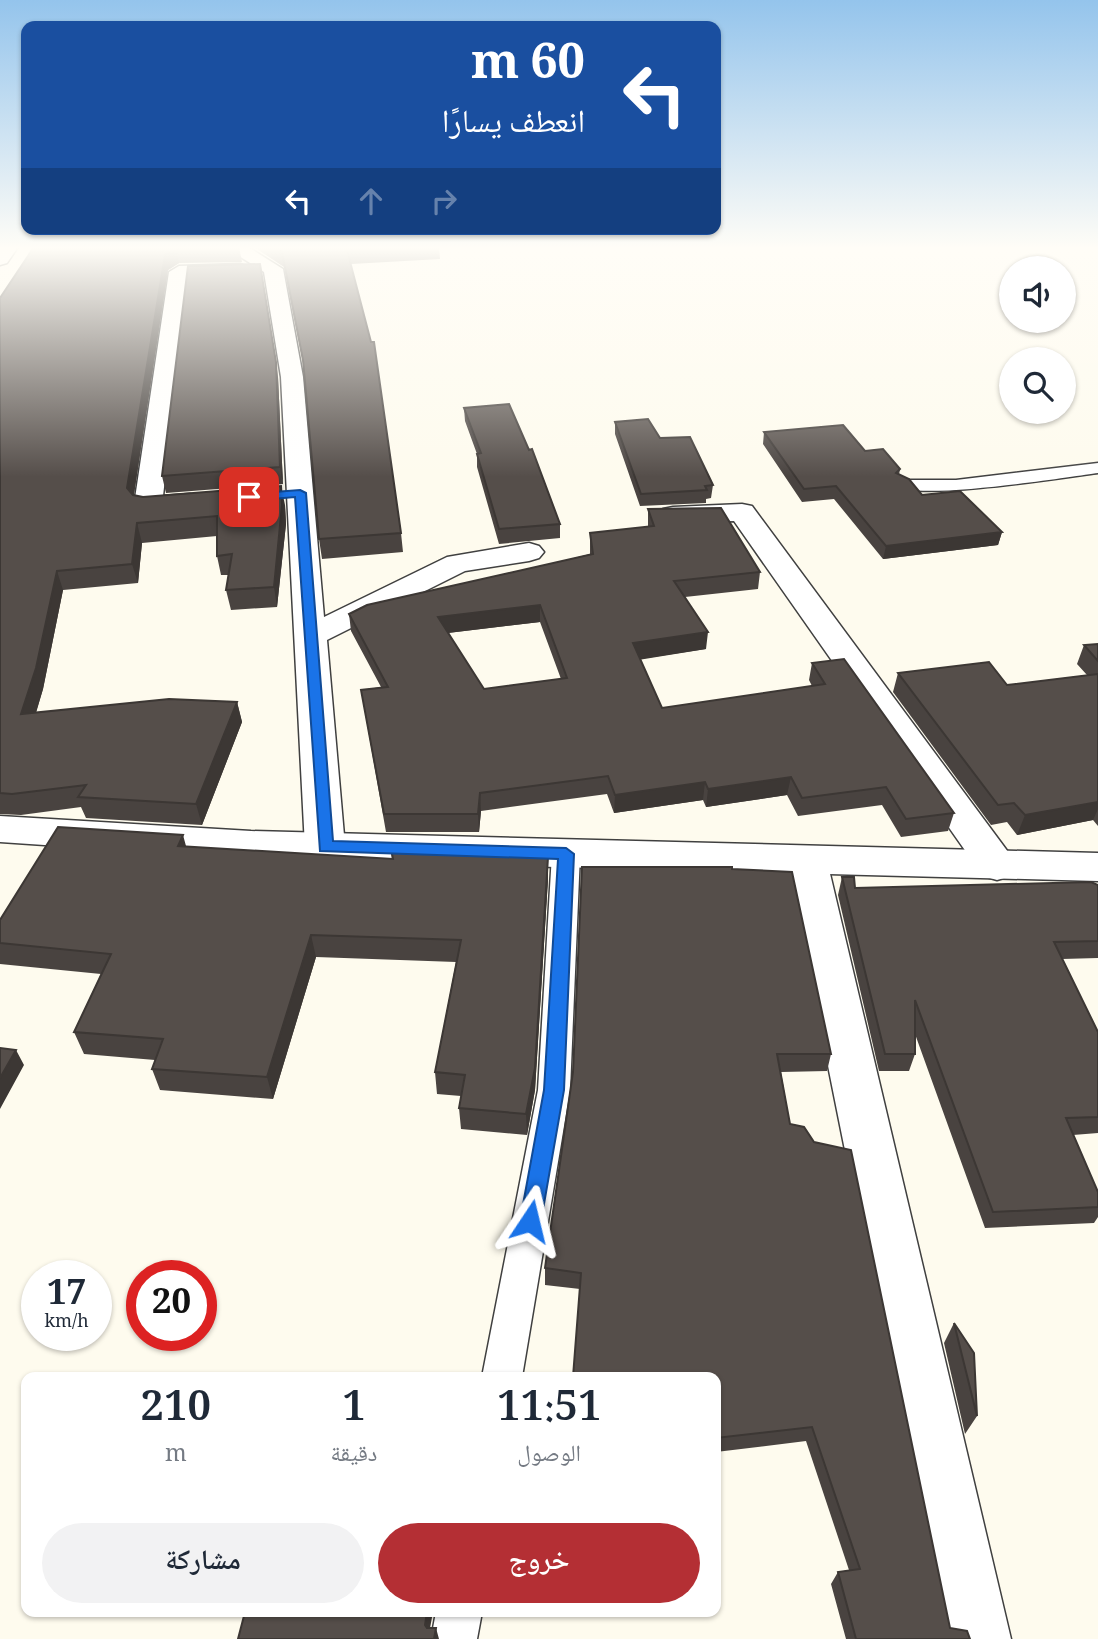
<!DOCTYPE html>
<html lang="ar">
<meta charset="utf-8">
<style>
:root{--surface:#fff;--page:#f2f2f3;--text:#1f2937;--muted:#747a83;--accent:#b42f34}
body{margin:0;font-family:Georgia,"Noto Naskh Arabic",serif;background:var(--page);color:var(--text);direction:rtl;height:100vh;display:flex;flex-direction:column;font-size:26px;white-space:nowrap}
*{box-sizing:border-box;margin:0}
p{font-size:23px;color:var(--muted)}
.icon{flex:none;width:38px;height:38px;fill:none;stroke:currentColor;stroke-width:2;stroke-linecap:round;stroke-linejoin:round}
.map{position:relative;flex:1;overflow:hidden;direction:ltr}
.drawer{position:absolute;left:21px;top:1372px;width:700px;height:245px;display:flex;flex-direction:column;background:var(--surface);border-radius:14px;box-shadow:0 2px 5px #0004;direction:rtl}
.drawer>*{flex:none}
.hud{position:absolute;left:21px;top:21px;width:700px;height:214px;border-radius:14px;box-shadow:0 2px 5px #0004;direction:rtl;background:#1a4fa0;color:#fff;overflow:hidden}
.controls{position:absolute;left:999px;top:256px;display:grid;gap:14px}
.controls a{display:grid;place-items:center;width:77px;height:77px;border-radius:50%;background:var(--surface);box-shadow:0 2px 5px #0004;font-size:35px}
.speed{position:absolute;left:21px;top:1260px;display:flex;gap:14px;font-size:35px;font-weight:700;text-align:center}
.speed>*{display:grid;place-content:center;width:91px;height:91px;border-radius:50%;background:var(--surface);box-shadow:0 2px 5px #0004;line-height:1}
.speed small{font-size:18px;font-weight:400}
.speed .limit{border:10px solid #d22;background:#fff;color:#111}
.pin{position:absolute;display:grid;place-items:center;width:60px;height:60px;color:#fff;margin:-30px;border-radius:14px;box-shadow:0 4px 10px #0006}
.me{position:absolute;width:77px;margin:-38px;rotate:10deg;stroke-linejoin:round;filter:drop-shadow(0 0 5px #0008)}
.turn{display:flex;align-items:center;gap:24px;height:147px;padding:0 21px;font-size:32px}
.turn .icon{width:91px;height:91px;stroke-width:2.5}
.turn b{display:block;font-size:49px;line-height:60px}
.lanes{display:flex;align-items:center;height:66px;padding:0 21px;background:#0003;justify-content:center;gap:35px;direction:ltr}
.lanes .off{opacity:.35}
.eta{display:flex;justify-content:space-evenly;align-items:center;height:119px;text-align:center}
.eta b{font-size:42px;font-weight:600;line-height:49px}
.primary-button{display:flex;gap:14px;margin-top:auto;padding:14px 21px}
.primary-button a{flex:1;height:80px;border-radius:42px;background:var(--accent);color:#fff;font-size:28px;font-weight:600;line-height:80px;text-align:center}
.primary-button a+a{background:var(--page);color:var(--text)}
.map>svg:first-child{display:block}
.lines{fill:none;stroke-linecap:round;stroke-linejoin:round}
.service-casing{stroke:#404040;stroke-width:3}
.minor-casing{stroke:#404040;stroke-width:3}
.tertiary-casing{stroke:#404040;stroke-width:3}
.service{fill:#fff;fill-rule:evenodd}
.minor{fill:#fff;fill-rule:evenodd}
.tertiary{fill:#fff;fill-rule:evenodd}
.wall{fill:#494340;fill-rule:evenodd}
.shaded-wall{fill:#3c3734}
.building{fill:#554e4a;stroke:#3c3734;stroke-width:2;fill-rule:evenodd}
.route{fill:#1a73e8;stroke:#114b97;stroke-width:2}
</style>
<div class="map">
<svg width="1098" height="1639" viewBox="0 0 1098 1639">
<rect width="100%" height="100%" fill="#fefbee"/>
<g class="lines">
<g class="service-casing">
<path id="service" d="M 1098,463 L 1098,473 C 1069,477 910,502 896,485 L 905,480 L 956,480 Z
M 566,844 L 576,847 L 580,854 L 570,1090 L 522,1377 L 482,1377 L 538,1090 L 552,854 L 556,847 Z
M 436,1612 L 482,1612 L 477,1639 L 431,1639 Z"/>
</g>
<g class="minor-casing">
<path id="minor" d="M 0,247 L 18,247 L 7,263 L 0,265 Z
M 225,247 L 248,247 L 283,269 L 303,377 L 324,617 L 447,557 L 529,543 L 539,546 L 544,552 L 539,558 L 529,561 L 465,571 L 327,640 L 345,847 L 339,857 L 325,861 L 311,857 L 305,847 L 281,377 L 264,272 Z
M 240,264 L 247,266 L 250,270 L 247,274 L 188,277 L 163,496 L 190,494 L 200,496 L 204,502 L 200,508 C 181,512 157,515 138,511 L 134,505 L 169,272 L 179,266 Z
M 742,504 L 752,506 L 1011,856 L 1017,866 L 1011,876 L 997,880 L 983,876 L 734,521 L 673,523 L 663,521 L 659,515 L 663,509 L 673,507 Z
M 807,847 L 821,851 L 827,861 L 1011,1639 L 943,1639 L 787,861 L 793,851 Z"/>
</g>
<g class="tertiary-casing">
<path id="tertiary" d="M 0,816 L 251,831 L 1098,853 L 1098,881 L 251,859 L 0,842 Z"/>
</g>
<use href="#service" class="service"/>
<use href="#minor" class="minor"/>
<use href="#tertiary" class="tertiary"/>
</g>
<path class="wall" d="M 34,247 L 239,247 L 242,262 L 179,263 L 168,270 L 134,495 L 143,497 L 285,505 L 286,524 L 277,607 L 231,610 L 226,590 L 229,575 L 221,575 L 217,556 L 217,536 L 142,543 L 138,583 L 63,590 L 43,689 L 36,713 L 237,702 L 242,722 L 202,825 L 86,818 L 81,807 L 21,815 L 0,814 L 0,298 Z
M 254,247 L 439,247 L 440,259 L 351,264 L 401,533 L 403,552 L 322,559 L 319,539 L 304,368 L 284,267 Z
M 278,377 L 283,484 L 166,493 L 162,476 Z
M 464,408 L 560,524 L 560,538 L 499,544 L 477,467 L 477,454 L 465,421 Z
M 615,422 L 660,438 L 713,485 L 711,498 L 706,499 L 706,503 L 640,506 L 615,434 Z
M 764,432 L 865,451 L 900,469 L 899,475 L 922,495 L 1002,532 L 998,545 L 883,559 L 834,499 L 802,502 L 763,444 Z
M 648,509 L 760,572 L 758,589 L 685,597 L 706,649 L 640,659 L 662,708 L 812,686 L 809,680 L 812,663 L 954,813 L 948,831 L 901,837 L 882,805 L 798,816 L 787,795 L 706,807 L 703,800 L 614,813 L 607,794 L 481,811 L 479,832 L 386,832 L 361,690 L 381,687 L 351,631 L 349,614 L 590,554 L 590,533 L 648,527 ZM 540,622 L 561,679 L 484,689 L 448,633 Z
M 1098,644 L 1098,826 L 1093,820 L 1017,835 L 1007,822 L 991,825 L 893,692 L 898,673 L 1007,685 L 1087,675 L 1077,664 L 1084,645 Z
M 186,847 L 392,859 L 391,849 L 548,857 L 548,879 L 535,1090 L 527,1135 L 461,1129 L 459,1108 L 461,1096 L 437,1094 L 435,1072 L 456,962 L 316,957 L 273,1099 L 160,1090 L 152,1069 L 155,1060 L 84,1054 L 74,1032 L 101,974 L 0,964 L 0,920 Z
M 732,869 L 831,1054 L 827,1071 L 781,1072 L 790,1124 L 950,1628 L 970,1639 L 846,1639 L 831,1584 L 838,1572 L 849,1570 L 806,1441 L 716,1452 L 716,1377 L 580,1289 L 545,1285 L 545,1268 Z
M 842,877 L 855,888 L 1098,885 L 1098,958 L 1062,959 L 1098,1032 L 1098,1133 L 1073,1135 L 1098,1192 L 1098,1217 L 1094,1223 L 985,1228 L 915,1034 L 915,1054 L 909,1071 L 879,1071 L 838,895 Z
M 954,1323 L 977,1416 L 965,1434 L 944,1343 Z"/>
<path class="shaded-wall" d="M 176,249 L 179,263 L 168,270 L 132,506 L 127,488 L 165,255 Z
M 276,362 L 278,377 L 283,484 L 280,467 Z
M 281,486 L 285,505 L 286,524 L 277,607 L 274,587 Z
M 137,523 L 142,543 L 138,583 L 132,564 Z
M 1002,532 L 998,545 L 883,559 L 886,546 Z
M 57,571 L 63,590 L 43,689 L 29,735 L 21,714 Z
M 540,605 L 540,622 L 439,634 L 438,617 Z
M 708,632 L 706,649 L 632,661 L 633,643 Z
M 237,702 L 242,722 L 202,825 L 196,804 Z
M 791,777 L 787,795 L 706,807 L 708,789 Z
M 705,782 L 703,800 L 614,813 L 615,795 Z
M 480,793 L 481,811 L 479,832 L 478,814 Z
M 1098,802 L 1098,809 L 1093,820 L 1017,835 L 1025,815 Z
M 183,835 L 189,857 L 178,846 Z
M 548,857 L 548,879 L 535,1090 L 527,1135 L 526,1114 Z
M 311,935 L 316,957 L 273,1099 L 267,1077 Z
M 16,1050 L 24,1065 L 0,1109 L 0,1078 Z
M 427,1612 L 433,1612 L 428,1639 L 425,1625 Z
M 436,1628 L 439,1639 L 434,1639 Z"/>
<path class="building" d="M 34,247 L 219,247 L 176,249 L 165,255 L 127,488 L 133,495 L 143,497 L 281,486 L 282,505 L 274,587 L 226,590 L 232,554 L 217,556 L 217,516 L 137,523 L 132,564 L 57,571 L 36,668 L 21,714 L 169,699 L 237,702 L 196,804 L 78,797 L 86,785 L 12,794 L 0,793 L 0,298 Z
M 275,247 L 382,247 L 347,250 L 371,342 L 374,342 L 401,533 L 319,539 L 303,360 L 282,252 Z
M 260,264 L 276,362 L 280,467 L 162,476 L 188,266 Z
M 509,404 L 529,450 L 532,449 L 560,524 L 499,529 L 477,454 L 481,453 L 464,408 Z
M 648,419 L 660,438 L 690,437 L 713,485 L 705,486 L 707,490 L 641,494 L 615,422 Z
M 843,425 L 865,451 L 883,449 L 900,469 L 896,473 L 909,479 L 922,495 L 960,491 L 1002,532 L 886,546 L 836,486 L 804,489 L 764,432 Z
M 721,508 L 760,572 L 674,581 L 708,632 L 633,643 L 662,708 L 825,684 L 812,663 L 844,659 L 954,813 L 906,819 L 886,787 L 802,798 L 791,777 L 708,789 L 705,782 L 615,795 L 608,776 L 480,793 L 478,814 L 384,814 L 361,690 L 388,687 L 349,614 L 367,605 L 593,554 L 590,533 L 654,526 L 648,509 ZM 540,605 L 567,678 L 484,689 L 438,617 Z
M 1098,644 L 1098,661 L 1084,645 Z
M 989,662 L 1007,685 L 1098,674 L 1098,802 L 1025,815 L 1014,803 L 998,805 L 898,673 Z
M 58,827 L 183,835 L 178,846 L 393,859 L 391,849 L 548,857 L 535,1068 L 526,1114 L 459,1108 L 465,1075 L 435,1072 L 461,940 L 311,935 L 267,1077 L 152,1069 L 163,1039 L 74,1032 L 111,954 L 0,943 L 0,920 Z
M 582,867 L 732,867 L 732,869 L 792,872 L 831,1054 L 777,1054 L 790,1124 L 804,1127 L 814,1142 L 851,1150 L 950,1628 L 967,1631 L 970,1639 L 856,1639 L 838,1572 L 860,1569 L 812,1427 L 716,1438 L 716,1377 L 573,1377 L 581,1273 L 545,1268 L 573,1072 Z
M 842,877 L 854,877 L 855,888 L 1091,882 L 1098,885 L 1098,941 L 1054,942 L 1098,1032 L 1098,1117 L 1066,1118 L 1098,1192 L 1098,1207 L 993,1212 L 915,1000 L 915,1054 L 885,1054 Z
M 0,1048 L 16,1050 L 0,1078 Z
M 954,1323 L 974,1353 L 977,1416 Z
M 245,1612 L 427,1612 L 425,1625 L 427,1628 L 436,1628 L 434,1639 L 238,1639 Z"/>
<linearGradient id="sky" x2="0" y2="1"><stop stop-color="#94c4ec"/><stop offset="0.52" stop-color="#fffdf7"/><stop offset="1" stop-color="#fffdf7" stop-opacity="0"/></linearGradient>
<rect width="1098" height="477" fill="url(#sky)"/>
<path class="route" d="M 300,490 L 306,493 L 333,841 L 566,848 L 574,854 L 564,1090 L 541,1221 L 538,1228 L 530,1231 L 523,1228 L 520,1221 L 544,1090 L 558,859 L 320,851 L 295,497 L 249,501 L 244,497 L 249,494 Z"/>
</svg>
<div class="controls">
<a><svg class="icon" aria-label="sound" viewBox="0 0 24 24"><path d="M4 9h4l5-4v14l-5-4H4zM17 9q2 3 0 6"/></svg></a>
<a><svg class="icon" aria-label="search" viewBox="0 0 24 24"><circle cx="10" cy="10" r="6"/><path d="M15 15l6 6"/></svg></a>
</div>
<div class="speed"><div>17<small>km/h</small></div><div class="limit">20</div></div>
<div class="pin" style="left:249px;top:497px;background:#d93025"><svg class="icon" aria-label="arrive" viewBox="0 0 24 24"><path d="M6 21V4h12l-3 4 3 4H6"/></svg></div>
<svg class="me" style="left:530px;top:1221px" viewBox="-20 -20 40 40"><path d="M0-17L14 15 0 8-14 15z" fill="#1a73e8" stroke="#fff" stroke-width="4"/></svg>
<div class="hud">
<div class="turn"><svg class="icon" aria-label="left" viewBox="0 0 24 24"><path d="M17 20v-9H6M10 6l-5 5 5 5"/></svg><div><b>60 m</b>انعطف يسارًا</div></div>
<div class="lanes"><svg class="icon" aria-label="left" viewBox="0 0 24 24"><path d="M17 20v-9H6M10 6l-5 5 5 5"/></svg><svg class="icon off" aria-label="ahead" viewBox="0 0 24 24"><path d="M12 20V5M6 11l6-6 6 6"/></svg><svg class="icon off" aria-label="right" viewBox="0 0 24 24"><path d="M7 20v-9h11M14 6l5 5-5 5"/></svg></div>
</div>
<section class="drawer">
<div class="eta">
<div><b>11:51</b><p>الوصول</p></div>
<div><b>1</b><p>دقيقة</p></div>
<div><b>210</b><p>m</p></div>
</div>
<div class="primary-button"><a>خروج</a><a>مشاركة</a></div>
</section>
</div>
